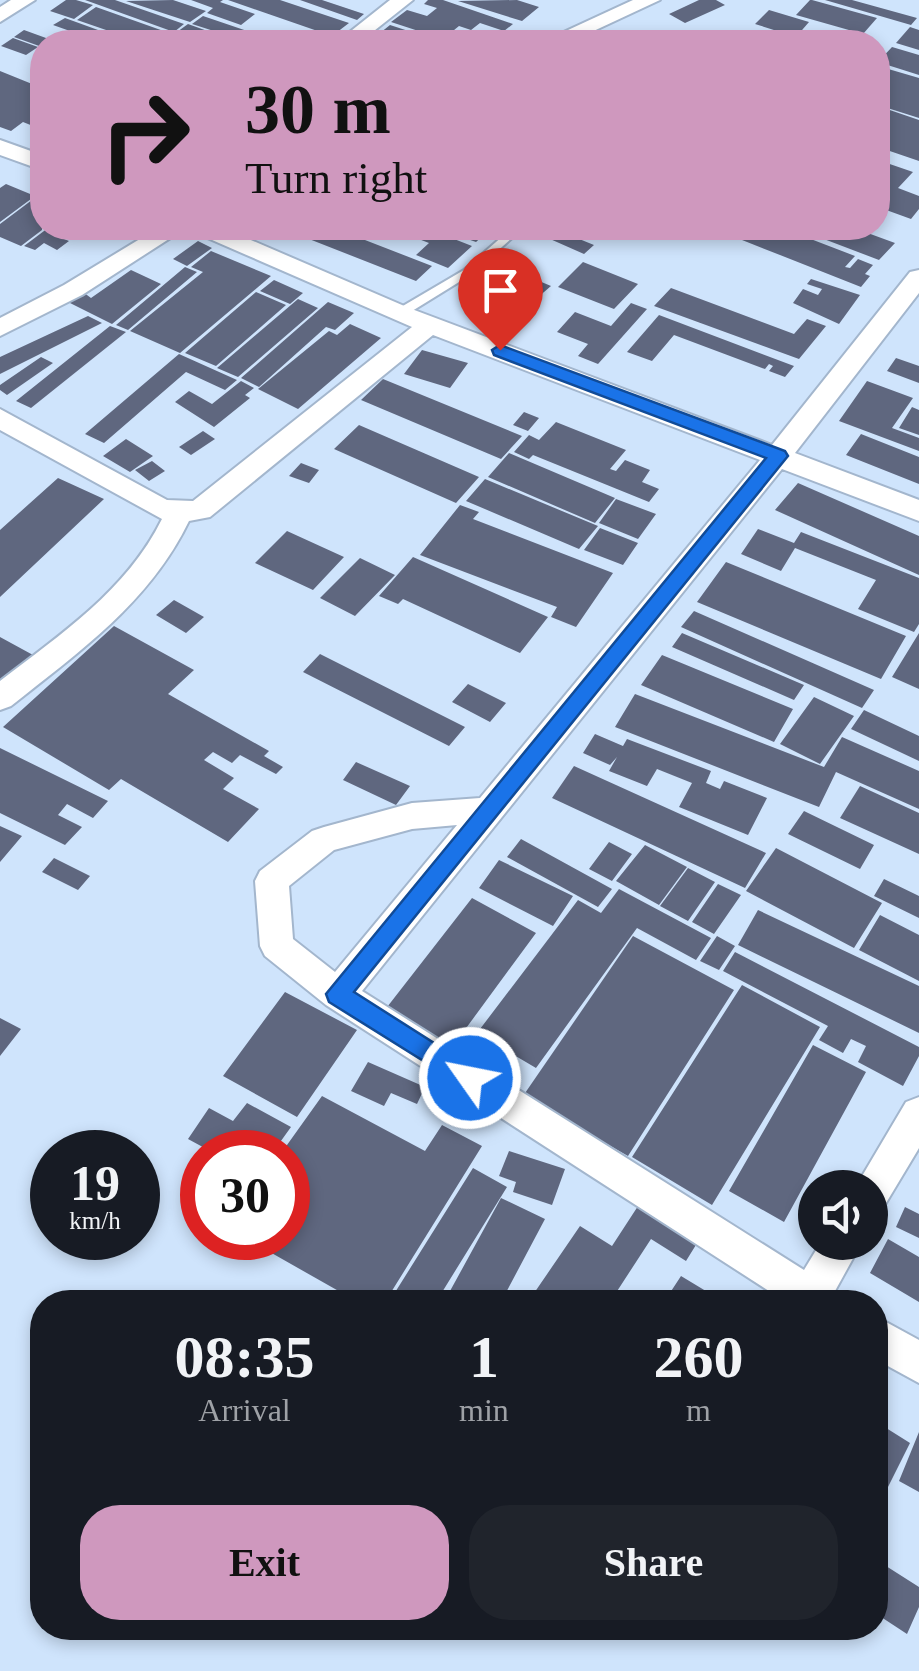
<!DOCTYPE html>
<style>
:root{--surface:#171b24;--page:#20242c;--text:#f1f3f6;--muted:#9ea1a6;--accent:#cf98be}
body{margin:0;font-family:Georgia,serif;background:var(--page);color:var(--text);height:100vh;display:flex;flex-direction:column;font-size:38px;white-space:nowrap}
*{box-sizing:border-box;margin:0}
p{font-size:32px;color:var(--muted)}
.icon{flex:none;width:55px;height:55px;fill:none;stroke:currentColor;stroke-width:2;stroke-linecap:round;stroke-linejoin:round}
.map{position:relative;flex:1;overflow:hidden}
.side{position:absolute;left:30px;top:1290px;width:858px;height:350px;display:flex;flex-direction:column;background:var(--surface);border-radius:40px;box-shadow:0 5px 15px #0003}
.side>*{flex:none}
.top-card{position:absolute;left:30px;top:30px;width:860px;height:210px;border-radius:40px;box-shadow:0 5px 15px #0003;background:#cf98be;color:#111;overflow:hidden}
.fabs{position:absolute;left:798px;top:1170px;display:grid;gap:20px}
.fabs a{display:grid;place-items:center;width:90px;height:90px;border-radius:50%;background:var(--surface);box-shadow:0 5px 15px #0003;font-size:50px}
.speed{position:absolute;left:30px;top:1130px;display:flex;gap:20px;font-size:50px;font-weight:700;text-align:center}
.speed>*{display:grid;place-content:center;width:130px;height:130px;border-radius:50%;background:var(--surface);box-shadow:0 5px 15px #0003;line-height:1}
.speed small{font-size:25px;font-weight:400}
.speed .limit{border:15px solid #d22;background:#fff;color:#111}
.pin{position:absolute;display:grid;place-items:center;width:85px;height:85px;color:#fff;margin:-102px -42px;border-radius:50% 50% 50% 0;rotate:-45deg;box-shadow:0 0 10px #0007}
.pin .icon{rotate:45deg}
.me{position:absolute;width:110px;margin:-55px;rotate:303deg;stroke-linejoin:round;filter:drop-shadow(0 0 8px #0008)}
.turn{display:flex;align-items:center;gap:35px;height:210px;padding:0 50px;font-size:45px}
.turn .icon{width:130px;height:130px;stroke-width:2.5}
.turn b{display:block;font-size:70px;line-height:85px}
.eta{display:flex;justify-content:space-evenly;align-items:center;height:170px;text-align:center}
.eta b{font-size:60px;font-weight:600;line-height:70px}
.primary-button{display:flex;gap:20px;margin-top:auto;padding:20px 50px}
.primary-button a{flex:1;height:115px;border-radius:40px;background:var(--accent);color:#111;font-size:40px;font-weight:600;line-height:115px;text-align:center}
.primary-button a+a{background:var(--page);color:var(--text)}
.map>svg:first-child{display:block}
.building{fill:#5f677f}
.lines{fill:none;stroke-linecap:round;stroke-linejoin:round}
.lane-casing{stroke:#a3b6cd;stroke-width:4}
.street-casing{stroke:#a3b6cd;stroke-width:4}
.lane{fill:#fff;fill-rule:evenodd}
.street{fill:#fff;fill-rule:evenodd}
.route{fill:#1a73e8;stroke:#114b97;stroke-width:2.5}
</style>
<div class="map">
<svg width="919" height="1671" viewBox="0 0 919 1671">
<rect width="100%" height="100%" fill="#cfe4fc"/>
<path class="building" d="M 66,0 L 76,0 L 93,5 L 74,19 L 50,11 Z
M 85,0 L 115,0 L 184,24 L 174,32 Z
M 173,0 L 206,11 L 190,22 L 126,1 Z
M 191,0 L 223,0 L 220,2 L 255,14 L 241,25 L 207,13 L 213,8 Z
M 228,0 L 280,0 L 349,23 L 332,36 Z
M 300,0 L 322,0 L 364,14 L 357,20 Z
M 428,0 L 443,0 L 513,24 L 504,31 L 480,23 L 471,30 L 459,26 L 443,39 L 391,22 L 407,10 L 427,16 L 437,8 L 424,4 Z
M 517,0 L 539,7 L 522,21 L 458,1 Z
M 699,0 L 716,0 L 725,5 L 685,23 L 669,14 Z
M 810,0 L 812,0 L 877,18 L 863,34 L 796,15 Z
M 825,0 L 852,0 L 917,18 L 911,25 Z
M 96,7 L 172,34 L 159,42 L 141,42 L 77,20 Z
M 769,10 L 809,22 L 796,37 L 755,24 Z
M 203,16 L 280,42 L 248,42 L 192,24 Z
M 65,18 L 131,42 L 101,42 L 53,25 Z
M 188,24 L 238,42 L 205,42 L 177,32 Z
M 390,25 L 436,40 L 392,42 L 375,37 Z
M 910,27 L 919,30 L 919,50 L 896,43 Z
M 24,30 L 57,42 L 42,42 L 42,47 L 14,37 Z
M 464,30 L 479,37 L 470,42 L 442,42 Z
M 13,38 L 38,47 L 26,55 L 1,46 Z
M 892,47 L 919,55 L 919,75 L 878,62 Z
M 878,66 L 919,78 L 919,118 L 878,105 Z
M 0,71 L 42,88 L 42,125 L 38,128 L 23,122 L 11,131 L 0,127 Z
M 878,106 L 919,120 L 919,161 L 878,147 Z
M 878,160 L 913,172 L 898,188 L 919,196 L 919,209 L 911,219 L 878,207 Z
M 6,184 L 35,196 L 0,222 L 0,188 Z
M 36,197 L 42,200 L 42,230 L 21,246 L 0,237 L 0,224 Z
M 48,228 L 69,234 L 64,239 L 69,241 L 57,250 L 44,243 L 35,250 L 24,246 Z
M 281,228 L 334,228 L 432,266 L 416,281 Z
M 390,228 L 426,228 L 472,246 L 448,268 L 416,255 L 429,243 Z
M 436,228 L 478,228 L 488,231 L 476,242 Z
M 552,228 L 594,245 L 584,254 L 541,235 Z
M 748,228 L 782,228 L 855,256 L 845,267 L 850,268 L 858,259 L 873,265 L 865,274 L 870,276 L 861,287 L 737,238 Z
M 795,228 L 854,228 L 895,243 L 879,260 Z
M 198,241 L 212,248 L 187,266 L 173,259 Z
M 211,251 L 271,276 L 180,353 L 130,331 L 203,272 L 191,267 Z
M 583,262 L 638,284 L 614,309 L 558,287 Z
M 501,265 L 551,286 L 537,298 L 487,277 Z
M 185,267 L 197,272 L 128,330 L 116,325 Z
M 131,270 L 161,284 L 112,324 L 66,301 L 83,292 L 91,298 Z
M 811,279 L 860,295 L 839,324 L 793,303 L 803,289 L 818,295 L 822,289 L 807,284 Z
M 274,280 L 303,293 L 290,304 L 260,291 Z
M 671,288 L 794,334 L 807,319 L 826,326 L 799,359 L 654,306 Z
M 256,292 L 286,305 L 216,366 L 185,353 Z
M 298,299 L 318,308 L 238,377 L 217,368 Z
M 328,302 L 354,313 L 335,330 L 326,327 L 259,387 L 241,378 Z
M 631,303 L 647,309 L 598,364 L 578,356 L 588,344 L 557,332 L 575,312 L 611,326 Z
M 659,315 L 794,366 L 785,377 L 769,371 L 773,366 L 769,364 L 765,369 L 674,335 L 652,361 L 627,352 Z
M 88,316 L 102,323 L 0,374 L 0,357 Z
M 350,324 L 381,338 L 298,409 L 258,389 L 329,331 L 337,335 Z
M 110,326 L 126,332 L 31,408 L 16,401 Z
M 422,350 L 468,363 L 450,388 L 404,374 Z
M 179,354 L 237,380 L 225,390 L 186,372 L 104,443 L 85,434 Z
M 41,357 L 53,363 L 7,395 L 0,390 L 0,385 Z
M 896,358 L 919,366 L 919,383 L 887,371 Z
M 383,379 L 522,436 L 501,459 L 361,400 Z
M 241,381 L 254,388 L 245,395 L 250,398 L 214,427 L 175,402 L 189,391 L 212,404 Z
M 867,381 L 913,398 L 892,428 L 919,438 L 919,451 L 839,421 Z
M 912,407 L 919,410 L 919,435 L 899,428 Z
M 524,412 L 539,418 L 528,431 L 513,425 Z
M 556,422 L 626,450 L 610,469 L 616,471 L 625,460 L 650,470 L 642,482 L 659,489 L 649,502 L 533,455 L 529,459 L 514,452 L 529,435 L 539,440 Z
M 359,425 L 479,477 L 456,503 L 334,449 Z
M 203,431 L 215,439 L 191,455 L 179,447 Z
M 861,434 L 919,457 L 919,484 L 846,455 Z
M 126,439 L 153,456 L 130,472 L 103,456 Z
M 509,453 L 615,498 L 595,523 L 488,477 Z
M 152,461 L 165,471 L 149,481 L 135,470 Z
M 301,463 L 319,470 L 309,483 L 289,476 Z
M 58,478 L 104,499 L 0,597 L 0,530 Z
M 485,479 L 598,526 L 579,549 L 466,501 Z
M 798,483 L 919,536 L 919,575 L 775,510 Z
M 616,499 L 656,514 L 638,539 L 599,523 Z
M 460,505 L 479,512 L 473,519 L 613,573 L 576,627 L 551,617 L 557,607 L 420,555 Z
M 600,528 L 638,543 L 623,565 L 584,550 Z
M 758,529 L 794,543 L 801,532 L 919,578 L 919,624 L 914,632 L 858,609 L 876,580 L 795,548 L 781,571 L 741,554 Z
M 287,531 L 344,557 L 313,590 L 255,563 Z
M 413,557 L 548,617 L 520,653 L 403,599 L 398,604 L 379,596 Z
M 360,558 L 395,575 L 355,616 L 320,598 Z
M 726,562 L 906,636 L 881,679 L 697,602 Z
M 174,600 L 204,617 L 186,633 L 156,615 Z
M 694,611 L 874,690 L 862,708 L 681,627 Z
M 114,626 L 194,670 L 168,694 L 269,751 L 264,756 L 283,767 L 276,774 L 240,755 L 232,763 L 213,752 L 204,760 L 234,778 L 223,789 L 259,809 L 228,842 L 121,779 L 109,790 L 3,727 Z
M 682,633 L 804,685 L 794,700 L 672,647 Z
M 919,633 L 919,689 L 892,677 Z
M 0,637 L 33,655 L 0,685 Z
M 320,654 L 465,727 L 449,746 L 303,672 Z
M 662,655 L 793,709 L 774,742 L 641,685 Z
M 468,684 L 506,703 L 490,722 L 452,702 Z
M 635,694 L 824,767 L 842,737 L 919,771 L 919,809 L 836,772 L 819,807 L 615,727 Z
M 814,697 L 854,716 L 820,764 L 780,744 Z
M 864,710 L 919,736 L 919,761 L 851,729 Z
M 595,734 L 623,746 L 627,739 L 711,771 L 706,783 L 720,789 L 724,781 L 767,798 L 748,835 L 679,807 L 692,783 L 657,769 L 647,786 L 609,771 L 617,757 L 610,765 L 583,753 Z
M 0,748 L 108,801 L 93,818 L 67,804 L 58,815 L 82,827 L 65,845 L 0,813 Z
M 356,762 L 410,786 L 396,805 L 343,780 Z
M 574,766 L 766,853 L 745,888 L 552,798 Z
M 860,786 L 919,813 L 919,854 L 840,818 Z
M 804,811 L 874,845 L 860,869 L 788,834 Z
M 0,826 L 22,836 L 0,862 Z
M 521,839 L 612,889 L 598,907 L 507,857 Z
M 609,842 L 632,854 L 612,881 L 589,869 Z
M 645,845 L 687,867 L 659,905 L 616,881 Z
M 776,848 L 882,903 L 854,948 L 746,891 Z
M 54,858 L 90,876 L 78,890 L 42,872 Z
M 499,860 L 573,896 L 553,926 L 479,888 Z
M 688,868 L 715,882 L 688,921 L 660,906 Z
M 884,879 L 919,896 L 919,918 L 874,896 Z
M 718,884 L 741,895 L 714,934 L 692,922 Z
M 619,889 L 711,938 L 696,960 L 637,928 L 536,1068 L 477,1033 L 578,900 L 601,913 Z
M 472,898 L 536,933 L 450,1050 L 384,1011 Z
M 758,910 L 919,986 L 919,1033 L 738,945 Z
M 880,915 L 919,935 L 919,981 L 859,950 Z
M 633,936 L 734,990 L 628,1156 L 523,1096 Z
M 717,936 L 735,946 L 719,970 L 700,961 Z
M 735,952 L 919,1047 L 919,1056 L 903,1086 L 858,1062 L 866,1046 L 851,1039 L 843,1053 L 819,1040 L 828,1026 L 723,971 Z
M 742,985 L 820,1027 L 712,1205 L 632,1157 Z
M 285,992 L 357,1030 L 297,1117 L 223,1076 Z
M 0,1018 L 21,1029 L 0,1056 Z
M 813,1045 L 866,1072 L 784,1222 L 729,1191 Z
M 368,1062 L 425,1087 L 417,1104 L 391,1093 L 384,1106 L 351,1091 Z
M 322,1096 L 425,1151 L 442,1125 L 482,1146 L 385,1302 L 358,1302 L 245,1238 L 288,1238 L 288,1152 L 282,1152 Z
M 247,1103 L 291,1127 L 273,1152 L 212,1152 L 188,1139 L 209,1108 L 233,1121 Z
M 509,1151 L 565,1169 L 552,1205 L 513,1192 L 516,1182 L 499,1176 Z
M 473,1168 L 507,1187 L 436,1302 L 389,1302 Z
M 501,1198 L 545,1219 L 501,1302 L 444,1302 Z
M 640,1203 L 699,1240 L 686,1261 L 651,1239 L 610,1302 L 528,1302 L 580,1226 L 612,1246 Z
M 905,1207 L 919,1214 L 919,1238 L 896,1227 Z
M 888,1239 L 919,1257 L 919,1302 L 870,1273 Z
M 681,1276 L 724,1302 L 664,1302 Z
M 875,1421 L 910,1443 L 875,1513 Z
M 919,1432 L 919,1492 L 899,1481 Z
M 875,1559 L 919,1587 L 919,1607 L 907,1634 L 875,1613 Z"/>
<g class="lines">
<g class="lane-casing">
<path id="lane" d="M 512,228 L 523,228 L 472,274 L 404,316 L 396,316 L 396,310 L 464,270 Z"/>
</g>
<g class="street-casing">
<path id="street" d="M 11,0 L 35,0 L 0,22 L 0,7 Z
M 390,0 L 413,0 L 360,42 L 337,42 Z
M 633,0 L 660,0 L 570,42 L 542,42 Z
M 0,140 L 42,155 L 42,170 L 0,155 Z
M 158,228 L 186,228 L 82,295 L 0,336 L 0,318 L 64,285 Z
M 192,228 L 223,228 L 409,308 L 772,445 L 910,272 L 919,270 L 919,293 L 795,453 L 919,500 L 919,521 L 782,469 L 362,991 L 804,1270 L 821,1242 L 862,1242 L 835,1291 L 839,1302 L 786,1302 L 326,1005 L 265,956 L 260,946 L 255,881 L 260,871 L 312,831 L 324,827 L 412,803 L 480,798 L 760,460 L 433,335 L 210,517 L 189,521 C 150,602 79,652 11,706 L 0,710 L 0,681 C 61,634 127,590 162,519 L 0,430 L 0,409 L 167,500 L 193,501 L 412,327 L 196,233 ZM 457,825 L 335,972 L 293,939 L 289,886 L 334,850 L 412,829 Z
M 919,1097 L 919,1148 L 883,1208 L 870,1214 L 870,1188 L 855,1188 L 906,1102 Z
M 875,1316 L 919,1340 L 919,1383 L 875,1359 Z"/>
</g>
<use href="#lane" class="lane"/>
<use href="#street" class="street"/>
</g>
<path class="route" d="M 500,345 L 785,451 L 788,456 L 354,992 L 478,1071 L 482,1078 L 478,1086 L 470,1090 L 329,1002 L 326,994 L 766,458 L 494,355 L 492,350 Z"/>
</svg>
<div class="fabs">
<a><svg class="icon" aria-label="sound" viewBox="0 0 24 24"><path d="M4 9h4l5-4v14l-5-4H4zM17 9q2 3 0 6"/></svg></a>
</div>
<div class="speed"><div>19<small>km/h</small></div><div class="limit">30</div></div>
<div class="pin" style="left:500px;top:350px;background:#d93025"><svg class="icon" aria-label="arrive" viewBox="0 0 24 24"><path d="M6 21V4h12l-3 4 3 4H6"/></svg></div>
<svg class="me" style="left:470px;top:1078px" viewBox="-20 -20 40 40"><circle r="17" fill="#1a73e8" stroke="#fff" stroke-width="3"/><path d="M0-11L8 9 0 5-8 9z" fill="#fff"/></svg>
<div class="top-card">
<div class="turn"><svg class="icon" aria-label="right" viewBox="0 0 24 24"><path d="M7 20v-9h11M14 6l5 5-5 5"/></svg><div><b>30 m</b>Turn right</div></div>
</div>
<section class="side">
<div class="eta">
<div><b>08:35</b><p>Arrival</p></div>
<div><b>1</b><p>min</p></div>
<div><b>260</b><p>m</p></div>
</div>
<div class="primary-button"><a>Exit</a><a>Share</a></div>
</section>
</div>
